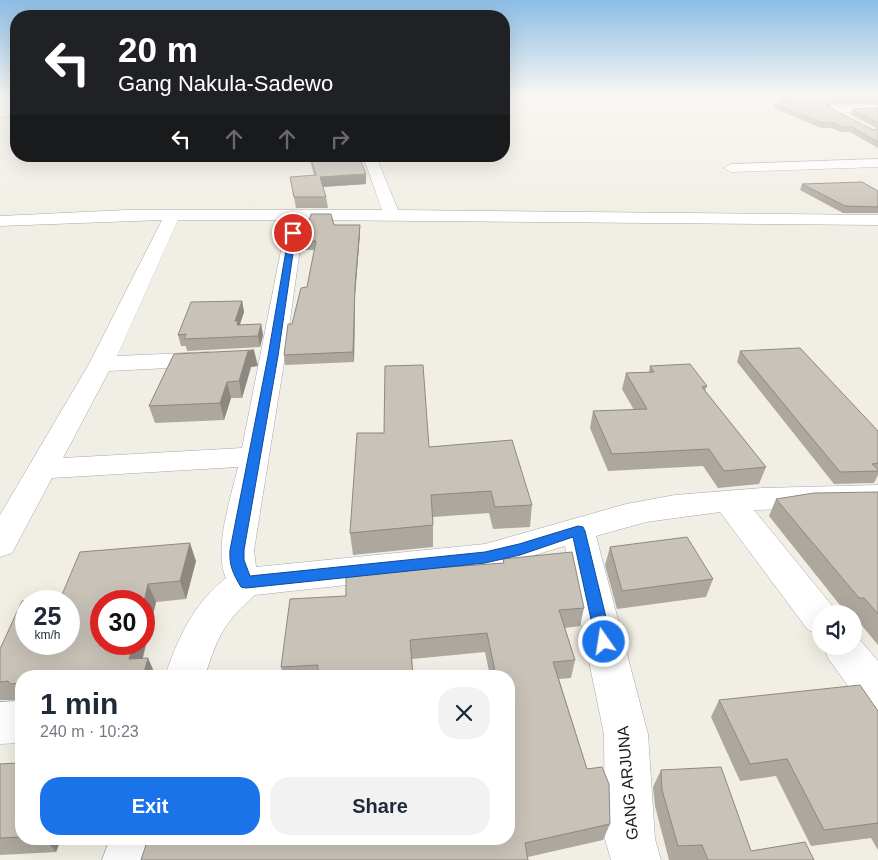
<!DOCTYPE html>
<meta charset="utf-8">
<style>
:root{--surface:#fff;--page:#f2f2f3;--text:#1f2937;--muted:#747a83;--accent:#1a73e8}
body{margin:0;font-family:Helvetica,sans-serif;background:var(--page);color:var(--text);height:100vh;display:flex;flex-direction:column;font-size:19px;white-space:nowrap}
*{box-sizing:border-box;margin:0}
p{font-size:16px;color:var(--muted)}
.icon{flex:none;width:28px;height:28px;fill:none;stroke:currentColor;stroke-width:2;stroke-linecap:round;stroke-linejoin:round}
.map{position:relative;flex:1;overflow:hidden}
.side{position:absolute;left:15px;top:670px;width:500px;height:175px;display:flex;flex-direction:column;background:var(--surface);border-radius:20px;box-shadow:0 5px 20px #0002}
.side>*{flex:none}
.guide{position:absolute;left:10px;top:10px;width:500px;height:152px;border-radius:20px;box-shadow:0 5px 20px #0002;background:#202124;color:#fff;overflow:hidden}
.controls{position:absolute;left:812px;top:605px;display:grid;gap:10px}
.controls a{display:grid;place-items:center;width:50px;height:50px;border-radius:50%;background:var(--surface);box-shadow:0 5px 20px #0002;font-size:25px}
.speed{position:absolute;left:15px;top:590px;display:flex;gap:10px;font-size:25px;font-weight:700;text-align:center}
.speed>*{display:grid;place-content:center;width:65px;height:65px;border-radius:50%;background:var(--surface);box-shadow:0 5px 20px #0002;line-height:1}
.speed small{font-size:12px;font-weight:400}
.speed .limit{border:8px solid #d22;background:#fff;color:#111}
.pin{position:absolute;display:grid;place-items:center;width:42px;height:42px;color:#fff;margin:-21px;border:2px solid #fff;border-radius:50%;box-shadow:0 1px 5px #0007}
.me{position:absolute;width:55px;margin:-28px;rotate:347deg;stroke-linejoin:round;filter:drop-shadow(0 0 4px #0008)}
.turn{display:flex;align-items:center;gap:18px;height:105px;padding:0 25px;font-size:22px}
.turn .icon{width:65px;height:65px;stroke-width:2.5}
.turn b{display:block;font-size:35px;line-height:42px}
.lanes{display:flex;align-items:center;height:48px;padding:0 25px;background:#0003;justify-content:center;gap:25px;direction:ltr}
.lanes .off{opacity:.35}
.round{display:grid;place-items:center;flex:none;width:52px;height:52px;border-radius:20px;background:var(--page)}
.overview{display:flex;align-items:center;justify-content:space-between;height:85px;padding:0 25px}
h1{font-size:30px;font-weight:700;line-height:38px}
.action{display:flex;gap:10px;margin-top:auto;padding:10px 25px}
.action a{flex:1;height:58px;border-radius:20px;background:var(--accent);color:#fff;font-size:20px;font-weight:700;line-height:58px;text-align:center}
.action a+a{background:var(--page);color:var(--text)}
.map>svg:first-child{display:block}
.lines{fill:none;stroke-linecap:round;stroke-linejoin:round}
.street-casing{stroke:#a7a7a7;stroke-width:1}
.path{stroke:#ff8b68;stroke-width:1;stroke-dasharray:1 1;stroke-linecap:butt}
.street{fill:#fff;fill-rule:evenodd}
.wall{fill:#ada79e}
.shaded-wall{fill:#8d8881}
.building{fill:#c9c2b8;stroke:#8d8881;fill-rule:evenodd}
.route{fill:#1a73e8;stroke:#114b97}
.labels{text-anchor:middle;stroke-width:4.5;stroke-linejoin:round;paint-order:stroke}
.near-street-label{font-size:16px;fill:#202020;stroke:#fff}
</style>
<div class="map">
<svg width="878" height="860" viewBox="0 0 878 860">
<rect width="100%" height="100%" fill="#f1eee5"/>
<g class="lines">
<g class="street-casing">
<path id="street" d="M 878,105 L 878,111 L 844,112 L 866,124 L 868,126 L 866,128 L 862,129 L 826,109 L 831,106 Z
M 363,156 L 376,156 L 398,210 L 878,215 L 878,225 L 304,220 L 285,356 L 254,550 L 256,567 L 485,544 L 626,504 L 675,495 L 762,488 L 878,485 L 878,507 L 754,510 L 834,608 L 837,614 L 821,614 L 821,635 L 808,630 L 720,512 L 646,522 L 596,536 L 648,734 L 655,839 L 661,860 L 611,860 L 605,839 L 604,734 L 565,546 L 485,570 L 255,595 C 224,622 217,638 205,676 L 165,676 C 178,638 193,604 226,578 C 213,551 231,497 238,467 L 52,478 L 12,553 L 0,557 L 0,515 L 89,364 L 162,220 L 0,226 L 0,216 L 126,210 L 382,210 ZM 178,220 L 287,220 L 242,448 L 63,458 L 109,371 L 208,366 L 216,364 L 220,359 L 216,354 L 208,352 L 117,356 Z
M 878,159 L 878,167 L 731,172 L 724,168 L 731,164 Z
M 854,633 L 878,661 L 878,712 L 863,707 L 828,658 L 823,646 L 854,646 Z
M 21,701 L 21,743 L 0,744 L 0,702 Z
M 110,839 L 159,839 L 152,860 L 102,860 Z"/>
</g>
<path class="path" d="M 0,118 L 16,117"/>
<use href="#street" class="street"/>
</g>
<path class="wall" d="M 878,96 L 878,104 L 831,104 L 827,106 L 873,130 L 878,129 L 851,114 L 853,109 L 878,108 L 878,148 L 850,132 L 841,132 L 831,128 L 821,128 L 773,108 L 774,104 L 782,103 L 778,102 L 779,97 Z
M 309,156 L 359,156 L 366,184 L 323,187 L 326,197 L 328,208 L 296,208 L 290,177 L 314,175 Z
M 802,184 L 878,191 L 878,213 L 843,213 L 800,190 Z
M 334,225 L 360,225 L 360,233 L 355,295 L 354,362 L 285,365 L 284,355 L 292,324 L 307,287 L 315,250 L 304,250 L 303,241 Z
M 242,301 L 244,312 L 240,325 L 261,324 L 263,335 L 260,347 L 187,351 L 186,346 L 181,346 L 178,335 Z
M 740,351 L 878,431 L 878,475 L 874,483 L 834,484 L 737,362 Z
M 174,354 L 258,366 L 251,367 L 242,398 L 231,398 L 224,420 L 155,423 L 149,406 Z
M 650,366 L 707,386 L 705,391 L 766,467 L 759,484 L 718,488 L 703,466 L 608,471 L 590,428 L 593,411 L 634,410 L 622,389 L 626,373 L 649,372 Z
M 429,447 L 532,505 L 530,527 L 493,529 L 489,513 L 433,517 L 433,547 L 353,555 L 350,533 Z
M 878,492 L 878,645 L 854,616 L 854,614 L 847,614 L 769,516 L 776,499 Z
M 610,547 L 713,579 L 706,597 L 617,609 L 605,565 Z
M 503,559 L 584,608 L 580,626 L 565,628 L 575,660 L 571,678 L 559,679 L 587,769 L 610,824 L 603,840 L 528,857 L 509,839 L 509,676 L 490,676 L 485,652 L 412,659 L 413,676 L 283,676 L 281,667 L 346,596 L 435,568 L 503,563 Z
M 196,561 L 186,599 L 156,602 L 143,658 L 156,676 L 21,676 L 21,700 L 0,700 L 0,649 L 61,597 Z
M 719,700 L 878,711 L 878,850 L 871,838 L 811,846 L 776,776 L 740,781 L 711,717 Z
M 21,756 L 21,839 L 61,839 L 56,852 L 0,855 L 0,764 L 18,763 Z
M 661,770 L 751,851 L 814,860 L 669,860 L 655,806 L 653,787 Z"/>
<path class="shaded-wall" d="M 832,100 L 831,104 L 824,108 L 826,104 Z
M 366,174 L 366,184 L 321,187 L 320,177 Z
M 360,225 L 360,233 L 355,295 L 354,362 L 353,352 L 355,286 Z
M 242,301 L 244,312 L 239,326 L 239,336 L 235,321 Z
M 261,324 L 263,335 L 260,347 L 258,336 Z
M 254,350 L 258,366 L 251,367 L 242,398 L 239,381 L 248,351 Z
M 227,382 L 231,398 L 224,420 L 220,403 Z
M 190,543 L 196,561 L 186,599 L 180,581 Z
M 148,584 L 156,602 L 138,676 L 129,659 L 133,644 L 144,644 L 144,602 Z
M 148,658 L 156,676 L 143,676 Z
M 45,839 L 61,839 L 56,852 Z"/>
<path class="building" d="M 796,96 L 878,96 L 878,99 L 832,100 L 826,104 L 827,106 L 873,130 L 878,129 L 878,142 L 852,127 L 843,127 L 833,123 L 823,123 L 774,104 L 794,102 L 779,97 Z
M 878,108 L 878,123 L 853,109 Z
M 310,156 L 359,156 L 366,174 L 320,177 L 326,197 L 294,197 L 290,177 L 316,175 Z
M 862,182 L 878,191 L 878,207 L 845,206 L 802,184 Z
M 311,214 L 331,214 L 334,225 L 360,225 L 355,286 L 353,352 L 284,355 L 288,324 L 292,324 L 301,288 L 307,287 L 316,241 L 303,241 Z
M 242,301 L 235,321 L 238,321 L 237,325 L 261,324 L 258,336 L 184,339 L 186,334 L 178,335 L 191,302 Z
M 800,348 L 878,431 L 878,463 L 872,464 L 878,469 L 878,471 L 840,472 L 740,351 Z
M 254,350 L 248,351 L 239,381 L 227,382 L 220,403 L 149,406 L 174,354 Z
M 690,364 L 707,386 L 702,387 L 766,467 L 724,471 L 709,449 L 612,454 L 593,411 L 647,409 L 626,373 L 654,372 L 650,366 Z
M 423,365 L 429,447 L 512,440 L 532,505 L 495,507 L 491,491 L 431,495 L 433,525 L 350,533 L 357,433 L 384,433 L 385,366 Z
M 878,492 L 878,614 L 864,598 L 859,598 L 776,499 L 814,493 Z
M 687,537 L 713,579 L 622,591 L 610,547 Z
M 190,543 L 180,581 L 148,584 L 144,602 L 101,601 L 101,644 L 133,644 L 129,659 L 148,658 L 143,676 L 21,676 L 21,683 L 10,684 L 8,681 L 0,682 L 0,649 L 22,601 L 61,597 L 80,552 ZM 26,601 L 69,601 L 69,644 L 26,644 Z
M 572,552 L 584,608 L 559,610 L 575,660 L 553,662 L 587,769 L 602,767 L 609,784 L 610,824 L 525,843 L 528,860 L 141,860 L 148,839 L 509,839 L 509,676 L 496,676 L 487,633 L 410,640 L 413,676 L 318,676 L 318,665 L 281,667 L 290,599 L 346,596 L 346,576 L 348,576 L 349,568 L 435,559 L 435,568 L 504,563 L 503,559 Z
M 860,685 L 878,711 L 878,823 L 824,830 L 787,759 L 750,764 L 719,700 Z
M 21,756 L 21,837 L 0,838 L 0,764 L 18,763 Z
M 721,767 L 751,851 L 805,842 L 814,860 L 708,860 L 702,845 L 678,846 L 662,790 L 661,770 Z"/>
<linearGradient id="sky" x2="0" y2="1"><stop stop-color="#8cbde5"/><stop offset="0.44" stop-color="#f9f7f3"/><stop offset="1" stop-color="#f9f7f3" stop-opacity="0"/></linearGradient>
<rect width="878" height="217" fill="url(#sky)"/>
<path class="route" d="M 293,231 L 296,233 L 278,356 L 244,550 L 244,560 L 250,576 L 485,552 L 519,544 L 578,526 L 583,527 L 585,531 L 612,642 L 610,647 L 604,649 L 598,647 L 596,642 L 573,537 L 520,555 L 485,563 L 246,588 L 241,587 C 233,574 229,565 230,550 L 268,356 L 289,233 Z"/>
<g class="labels">
<g class="near-street-label">
<text transform="translate(627 783) rotate(-95)" y="6">GANG ARJUNA</text>
</g>
</g>
</svg>
<div class="controls">
<a><svg class="icon" aria-label="sound" viewBox="0 0 24 24"><path d="M4 9h4l5-4v14l-5-4H4zM17 9q2 3 0 6"/></svg></a>
</div>
<div class="speed"><div>25<small>km/h</small></div><div class="limit">30</div></div>
<div class="pin" style="left:293px;top:233px;background:#d93025"><svg class="icon" aria-label="arrive" viewBox="0 0 24 24"><path d="M6 21V4h12l-3 4 3 4H6"/></svg></div>
<svg class="me" style="left:604px;top:642px" viewBox="-20 -20 40 40"><circle r="17" fill="#1a73e8" stroke="#fff" stroke-width="3"/><path d="M0-11L8 9 0 5-8 9z" fill="#fff"/></svg>
<div class="guide">
<div class="turn"><svg class="icon" aria-label="left" viewBox="0 0 24 24"><path d="M17 20v-9H6M10 6l-5 5 5 5"/></svg><div><b>20 m</b>Gang Nakula-Sadewo</div></div>
<div class="lanes"><svg class="icon" aria-label="left" viewBox="0 0 24 24"><path d="M17 20v-9H6M10 6l-5 5 5 5"/></svg><svg class="icon off" aria-label="ahead" viewBox="0 0 24 24"><path d="M12 20V5M6 11l6-6 6 6"/></svg><svg class="icon off" aria-label="ahead" viewBox="0 0 24 24"><path d="M12 20V5M6 11l6-6 6 6"/></svg><svg class="icon off" aria-label="right" viewBox="0 0 24 24"><path d="M7 20v-9h11M14 6l5 5-5 5"/></svg></div>
</div>
<section class="side">
<div class="overview"><div><h1>1 min</h1><p>240 m · 10:23</p></div><a class="round"><svg class="icon" aria-label="close" viewBox="0 0 24 24"><path d="M6 6l12 12M18 6L6 18"/></svg></a></div>
<div class="action"><a>Exit</a><a>Share</a></div>
</section>
</div>
